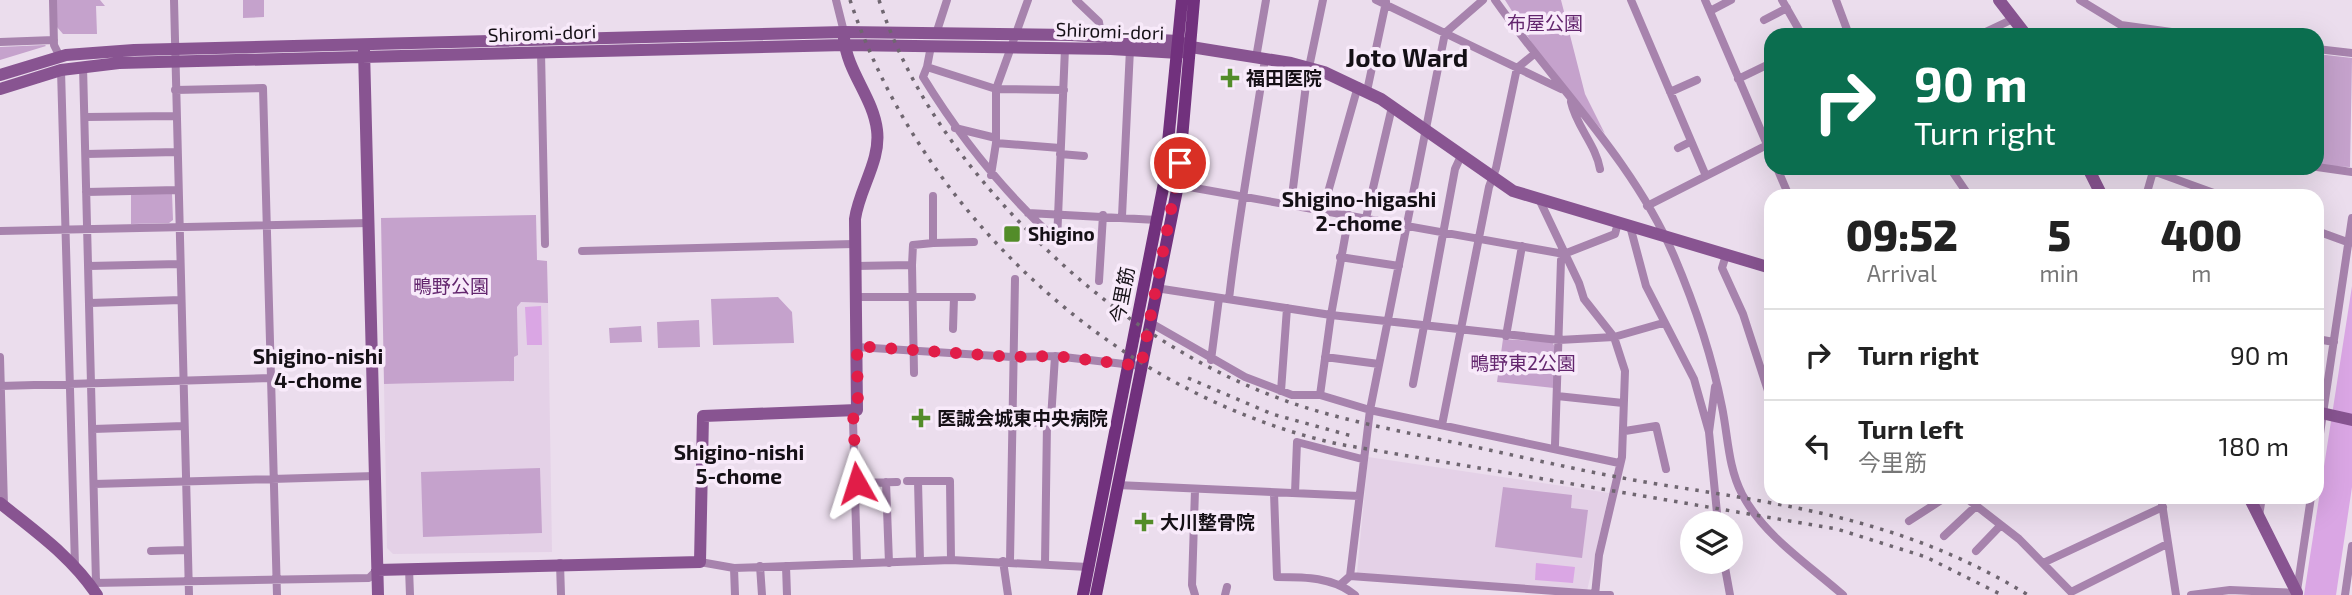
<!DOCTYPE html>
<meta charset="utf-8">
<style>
:root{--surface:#fff;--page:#f6f6f6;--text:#222;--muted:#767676;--line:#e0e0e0}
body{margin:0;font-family:"Exo 2","Noto Sans JP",sans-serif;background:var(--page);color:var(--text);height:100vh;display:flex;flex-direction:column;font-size:26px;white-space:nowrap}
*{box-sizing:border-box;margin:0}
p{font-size:23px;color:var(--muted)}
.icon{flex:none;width:38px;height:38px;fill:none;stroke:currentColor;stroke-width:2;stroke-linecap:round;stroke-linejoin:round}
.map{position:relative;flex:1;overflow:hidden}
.details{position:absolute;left:1764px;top:189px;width:560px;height:315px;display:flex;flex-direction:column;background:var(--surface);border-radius:21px;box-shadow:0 7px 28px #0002}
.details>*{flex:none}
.hud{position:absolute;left:1764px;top:28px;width:560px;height:147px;border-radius:21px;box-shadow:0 7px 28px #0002;background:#0b6e4f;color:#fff;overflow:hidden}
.controls{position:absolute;left:1680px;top:511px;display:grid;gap:14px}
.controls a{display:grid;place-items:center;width:63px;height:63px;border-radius:50%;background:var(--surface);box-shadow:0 7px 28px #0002;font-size:35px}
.pin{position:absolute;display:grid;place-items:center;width:60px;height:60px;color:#fff;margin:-30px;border:4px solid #fff;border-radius:50%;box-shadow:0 2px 7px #0007}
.me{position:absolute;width:77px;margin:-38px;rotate:354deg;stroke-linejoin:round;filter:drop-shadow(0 0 5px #0008)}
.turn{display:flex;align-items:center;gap:24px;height:147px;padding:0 35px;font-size:32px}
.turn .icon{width:91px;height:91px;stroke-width:2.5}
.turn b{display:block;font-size:49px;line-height:60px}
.eta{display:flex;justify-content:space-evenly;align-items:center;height:119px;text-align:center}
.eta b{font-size:42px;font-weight:800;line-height:49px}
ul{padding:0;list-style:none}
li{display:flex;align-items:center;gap:21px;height:91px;padding:0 35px;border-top:2px solid var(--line)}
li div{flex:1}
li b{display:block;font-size:26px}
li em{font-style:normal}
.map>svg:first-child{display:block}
.built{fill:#e4d1e7}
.green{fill:#c5a2cc}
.water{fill:#daa6e4}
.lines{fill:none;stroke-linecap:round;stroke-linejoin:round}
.street{stroke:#a783ad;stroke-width:8}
.secondary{stroke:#885491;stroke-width:12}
.primary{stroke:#71317d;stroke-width:12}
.rail{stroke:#6f6670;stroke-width:3.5;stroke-dasharray:3.5 7;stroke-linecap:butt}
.route{stroke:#e11d48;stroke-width:12;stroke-dasharray:0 21.6}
.poi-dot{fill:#538c29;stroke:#f8eafa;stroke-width:2.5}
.labels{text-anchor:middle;stroke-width:7;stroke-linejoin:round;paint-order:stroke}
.park-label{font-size:19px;fill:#63266e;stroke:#f8eafa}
.street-label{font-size:19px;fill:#151016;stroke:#f8eafa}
.poi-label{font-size:19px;font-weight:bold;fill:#151016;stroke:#f8eafa;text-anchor:start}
.neighbourhood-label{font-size:21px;font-weight:bold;fill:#151016;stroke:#f8eafa}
.district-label{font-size:26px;font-weight:bold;fill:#151016;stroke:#f8eafa}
</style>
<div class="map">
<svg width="2352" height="595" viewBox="0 0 2352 595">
<rect width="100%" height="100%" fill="#ebdded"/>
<path class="built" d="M 521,302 L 548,303 L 552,552 L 393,554 L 387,548 L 384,384 L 514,381 L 514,357 L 518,354 L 517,307 Z
M 1368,457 L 1609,493 L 1587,591 L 1357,573 Z"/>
<path class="green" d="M 57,0 L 100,0 L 105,6 L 96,6 L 97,34 L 63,34 L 57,27 Z
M 243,0 L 264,0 L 264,17 L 243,18 Z
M 1505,0 L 1561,0 L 1585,94 L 1605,134 L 1540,56 Z
M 45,45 L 46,46 L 0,60 L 0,47 Z
M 2317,54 L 2352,58 L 2350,167 L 2325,166 L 2317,161 Z
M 172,193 L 173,220 L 169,223 L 131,224 L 131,194 Z
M 536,215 L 537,260 L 547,261 L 548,303 L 521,302 L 517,307 L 518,355 L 514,357 L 514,381 L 384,384 L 381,218 Z
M 778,297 L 792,312 L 794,343 L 713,345 L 711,299 Z
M 699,320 L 700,347 L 658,348 L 657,322 Z
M 641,326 L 642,342 L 610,343 L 609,328 Z
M 1503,339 L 1552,342 L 1555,347 L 1554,388 L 1497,382 Z
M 540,468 L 542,533 L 423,537 L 421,472 Z
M 1503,487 L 1572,495 L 1571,508 L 1588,510 L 1582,558 L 1495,547 Z"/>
<path class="water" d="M 2352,286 L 2352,487 L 2336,595 L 2304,595 Z
M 541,306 L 542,345 L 527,345 L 525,307 Z
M 1536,563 L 1575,567 L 1573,583 L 1535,580 Z"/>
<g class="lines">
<path class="street" d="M 53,0 L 54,45 L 60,57
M 174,0 L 189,595
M 836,0 L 844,32
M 1076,0 L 1099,22 L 1101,35
M 1376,0 L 1561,89
M 1495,0 C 1554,84 1633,160 1674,256 C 1694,303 1712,356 1722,407 C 1728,436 1728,467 1742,494 C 1764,536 1808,564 1843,595
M 1631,0 L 1706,176
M 1705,0 L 1771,154
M 1782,0 L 1802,35
M 1836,0 L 1849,35
M 2080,0 L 2121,25 L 2193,35
M 1710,11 L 1731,0
M 1764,20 L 1787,8
M 936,34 L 947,0
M 1979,35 L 2013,19
M 0,42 L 54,40
M 931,46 L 927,67 L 996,89 L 1064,90
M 2317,49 L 2352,53
M 541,52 L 545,244
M 1256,58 L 1266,0
M 83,66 L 96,583
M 927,67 L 923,77 C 961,139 1004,192 1057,241
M 61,70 L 75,566
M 1738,79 L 1771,63
M 175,90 L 263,88 L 277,595
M 1367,91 L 1386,2
M 1670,92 L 1697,80
M 1571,102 C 1576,126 1596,145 1600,169
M 86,117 L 176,116
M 955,128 L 996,138
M 996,143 L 1060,148
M 1678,148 L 1690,142
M 86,154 L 177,152
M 1060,154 L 1084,156
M 2317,167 L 2352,172
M 1777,168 L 1789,196
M 1950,168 L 1969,196
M 2153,171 L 2222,196
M 991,175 L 996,143 L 996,89 L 1028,0
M 1178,185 L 1564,254 L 1615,234 L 1618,223
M 86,192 L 178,190
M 2146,196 L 2154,168
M 1539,199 L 1579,283 L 1584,299 L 1614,337 L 1625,371 L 1622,457 L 1599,555 L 1595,595
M 1291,204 L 1307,77 L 1323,0
M 1647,206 L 1771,143
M 1323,210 L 1358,86
M 1028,213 L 1157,220
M 1122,216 L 1130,49
M 1366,218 L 1392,107
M 1630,226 L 1646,286 L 1694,379 L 1709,432
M 0,231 L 369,223
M 2317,231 L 2350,243
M 1057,241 L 1065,48
M 933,243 L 974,242
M 582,251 L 854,244
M 1726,255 L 1722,268 L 1743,314 L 1771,400
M 1340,257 L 1399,266
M 912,265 L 913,245 L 933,243 L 933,196
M 88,266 L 180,264
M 855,266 L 912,265 L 914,373
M 1099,281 L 1103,215
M 1156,288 L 1331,315 L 1559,340 L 1614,337 L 1663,323
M 855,297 L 954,297 L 953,329
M 954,297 L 972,297
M 1229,299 C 1238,219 1253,139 1265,59
M 90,303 L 181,300
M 1149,322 L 1245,377 L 1292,395 L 1320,395 L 1370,410 L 1619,463
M 1426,326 L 1455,169 L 1461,156
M 1506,336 L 1522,246
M 2317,339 L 2334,342
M 857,347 L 1012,357 L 1055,356 L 1141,366
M 0,357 L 4,507
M 1325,357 L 1379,364
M 1211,360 L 1219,298
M 1413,384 L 1424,326
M 0,386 L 272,378
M 1715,387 L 1709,432 L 1718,523
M 1281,391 L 1287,308
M 1320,395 L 1331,315 L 1349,215
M 1557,396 L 1623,403
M 1012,422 L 1047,423
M 1442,425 L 1489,187 L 1496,168 L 1517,68 L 1533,55
M 93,429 L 184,426
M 1625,431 L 1656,426 L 1666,469
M 1555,445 L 1561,260 L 1564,254
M 2317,454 L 2352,218
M 907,481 L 950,481 L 951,560
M 918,481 L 920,561
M 886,482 L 889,563
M 857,483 L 897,482
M 94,484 L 375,476
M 1117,485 L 1359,496
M 1195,490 L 1192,585 L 1195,595
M 1274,493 L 1277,577 C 1305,577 1333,577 1355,595
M 1295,493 L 1297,442 L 1362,459
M 1965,497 L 2019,539 L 2071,592 L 2167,544
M 2161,497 L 2176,595
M 2259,516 L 2262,497
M 1909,521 L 1946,497
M 1944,536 L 1976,506
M 151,551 L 187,550
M 1976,551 L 2001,525
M 1003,561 L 1008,595
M 1010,561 L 1015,279
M 700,562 L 734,568 L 951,560 L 1088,567
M 1724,562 L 1730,595
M 560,563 L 561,595
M 857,563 L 853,420 L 857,410
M 2043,563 L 2163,507
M 1045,564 L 1047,423 L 1051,419 L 1055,356
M 760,566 L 762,595
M 786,566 L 787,595
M 409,568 L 410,595
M 734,568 L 735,595
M 1350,576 L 1610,595
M 93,583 L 369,578 L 377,570
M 1341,584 L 1350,576 L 1370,410 L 1445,33 L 1483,0
M 2297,591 L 2311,497
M 1225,595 L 1227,587
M 2191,595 L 2230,590 L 2297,593
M 2345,595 L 2352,546"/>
<path class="secondary" d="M 1999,0 L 2026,35
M 364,50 L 378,595
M 0,75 L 66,55 L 134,50 L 844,32 L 1071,35 L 1178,41 L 1191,47 L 1291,63 L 1324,72 L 1381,99 L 1513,191 L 1771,268
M 0,89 L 61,70 L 119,63 L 845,45 L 1111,49 L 1179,53 L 1185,51
M 2088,168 L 2102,196
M 2317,412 L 2352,420
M 2249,497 L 2297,593
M 0,503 C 36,532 72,557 97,595
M 377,570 L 700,562 L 703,416 L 857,410 L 855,219 C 859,189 881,161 877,130 C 873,97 847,72 844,38"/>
<path class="primary" d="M 1083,595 L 1164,183 L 1182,0
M 1096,595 L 1178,185 L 1194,0"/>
<path class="rail" d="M 850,0 C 922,216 1116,394 1338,444 L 1837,529 L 1926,557 L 2002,595
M 879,0 C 908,90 964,166 1030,233 C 1106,311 1201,374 1304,407 C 1358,424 1415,434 1471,446 C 1531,459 1591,473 1651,483 C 1789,505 1906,520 2028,595
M 1188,378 L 1272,414 L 1352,436"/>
</g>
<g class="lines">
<path class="route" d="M 857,483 L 853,419 L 858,410 L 857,346 L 1012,357 L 1055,356 L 1141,366 L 1180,163"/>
</g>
<g class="poi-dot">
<path d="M1226.5 67.5h7v7h7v7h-7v7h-7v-7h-7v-7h7z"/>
<rect x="1003" y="225" width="18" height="18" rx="3.5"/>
<path d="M917.5 407.5h7v7h7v7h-7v7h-7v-7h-7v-7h7z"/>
<path d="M1140.5 511.5h7v7h7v7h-7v7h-7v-7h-7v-7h7z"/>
</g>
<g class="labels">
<g class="park-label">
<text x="1545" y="30">布屋公園</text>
<text x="451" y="293">鴫野公園</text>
<text x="1523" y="370">鴫野東2公園</text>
</g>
<g class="street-label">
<text transform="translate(1110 31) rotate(2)" y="7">Shiromi-dori</text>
<text transform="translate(542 33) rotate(-2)" y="7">Shiromi-dori</text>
<text transform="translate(1122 295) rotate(-79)" y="7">今里筋</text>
</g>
<g class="poi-label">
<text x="1246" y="85">福田医院</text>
<text x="1028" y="241">Shigino</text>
<text x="937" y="425">医誠会城東中央病院</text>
<text x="1160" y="529">大川整骨院</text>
</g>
<g class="neighbourhood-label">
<text x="1359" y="207">Shigino-higashi<tspan x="1359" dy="24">2-chome</tspan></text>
<text x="318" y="364">Shigino-nishi<tspan x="318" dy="24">4-chome</tspan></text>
<text x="739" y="460">Shigino-nishi<tspan x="739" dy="24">5-chome</tspan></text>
</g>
<g class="district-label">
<text x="1407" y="67">Joto Ward</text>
</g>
</g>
</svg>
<div class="controls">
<a><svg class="icon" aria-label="layers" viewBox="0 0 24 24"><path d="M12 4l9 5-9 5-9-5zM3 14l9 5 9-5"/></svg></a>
</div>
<div class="pin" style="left:1180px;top:163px;background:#d93025"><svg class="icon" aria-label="arrive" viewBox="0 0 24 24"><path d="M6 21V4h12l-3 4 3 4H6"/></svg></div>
<svg class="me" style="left:857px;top:483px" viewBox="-20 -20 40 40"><path d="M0-17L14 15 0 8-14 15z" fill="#e11d48" stroke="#fff" stroke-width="4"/></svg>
<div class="hud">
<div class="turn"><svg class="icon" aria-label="right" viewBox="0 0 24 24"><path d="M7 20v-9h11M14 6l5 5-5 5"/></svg><div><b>90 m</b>Turn right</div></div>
</div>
<section class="details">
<div class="eta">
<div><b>09:52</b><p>Arrival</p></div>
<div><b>5</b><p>min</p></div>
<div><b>400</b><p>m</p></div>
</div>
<ul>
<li><svg class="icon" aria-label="right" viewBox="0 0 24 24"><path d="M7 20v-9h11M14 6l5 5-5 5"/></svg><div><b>Turn right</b></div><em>90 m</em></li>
<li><svg class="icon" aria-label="left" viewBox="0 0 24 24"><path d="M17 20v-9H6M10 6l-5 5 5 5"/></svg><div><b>Turn left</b><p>今里筋</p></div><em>180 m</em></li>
</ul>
</section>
</div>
